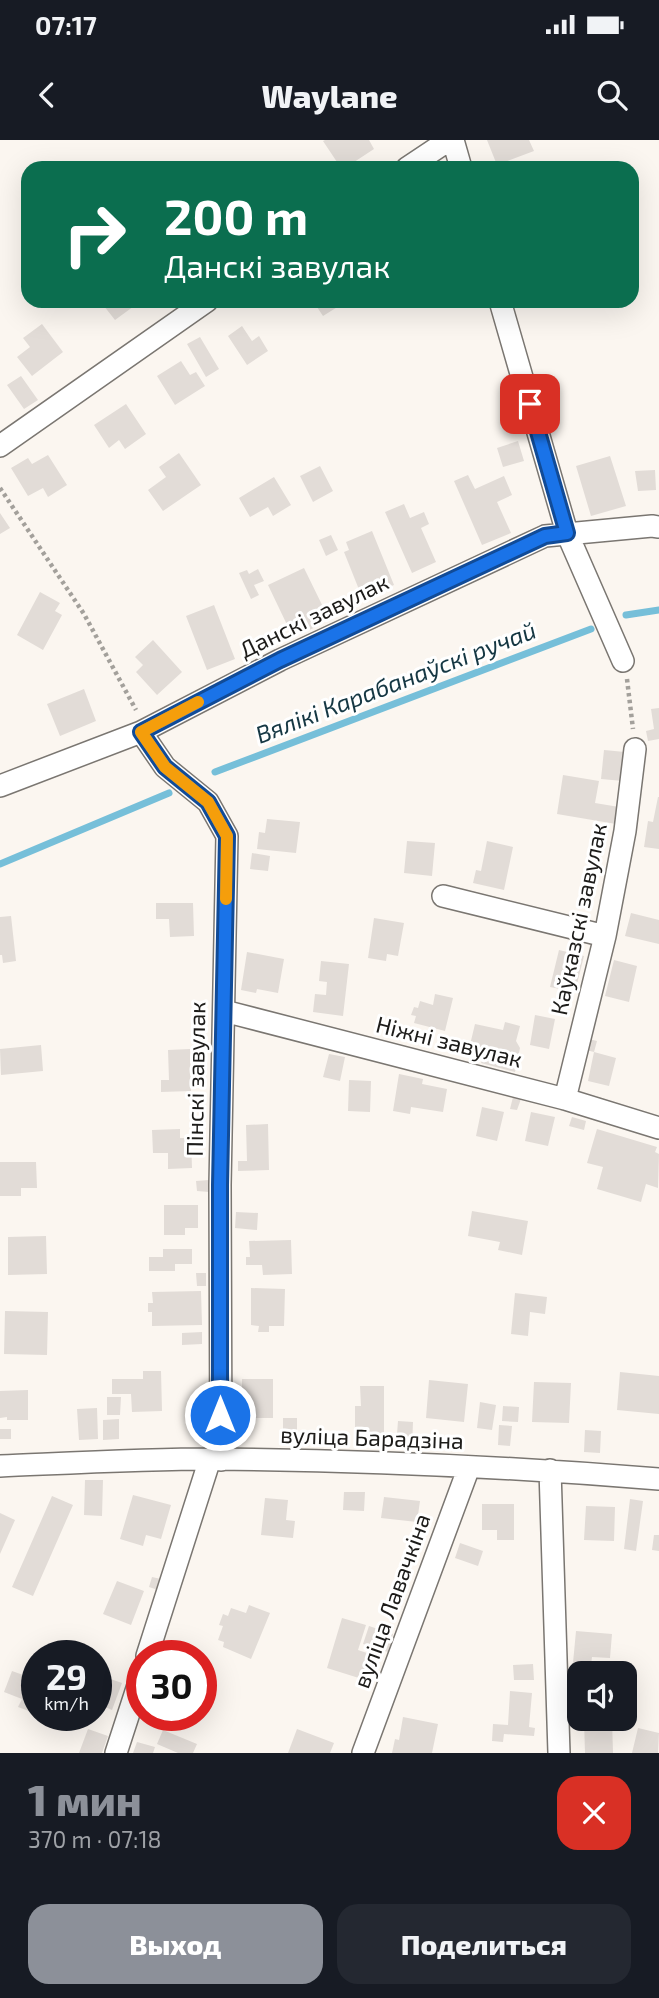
<!DOCTYPE html>
<html lang="ru">
<meta charset="utf-8">
<style>
:root{--surface:#171b24;--page:#242831;--text:#f1f3f6;--muted:#9ea1a6;--accent:#8c9099}
body{margin:0;font-family:"Exo 2",sans-serif;background:var(--page);color:var(--text);height:100vh;display:flex;flex-direction:column;font-size:26px;white-space:nowrap}
*{box-sizing:border-box;margin:0}
p{font-size:23px;color:var(--muted)}
.icon{flex:none;width:38px;height:38px;fill:none;stroke:currentColor;stroke-width:2;stroke-linecap:round;stroke-linejoin:round}
.map{position:relative;height:1613px;overflow:hidden}
.drawer{display:flex;flex-direction:column;background:var(--surface);flex:1}
.drawer>*{flex:none}
.hud{position:absolute;left:21px;top:21px;width:618px;height:147px;border-radius:21px;box-shadow:0 7px 28px #0002;background:#0b6e4f;color:#fff;overflow:hidden}
.tools{position:absolute;left:567px;top:1521px;display:grid;gap:14px}
.tools a{display:grid;place-items:center;width:70px;height:70px;border-radius:14px;background:var(--surface);box-shadow:0 7px 28px #0002;font-size:35px}
.speed{position:absolute;left:21px;top:1500px;display:flex;gap:14px;font-size:35px;font-weight:700;text-align:center}
.speed>*{display:grid;place-content:center;width:91px;height:91px;border-radius:50%;background:var(--surface);box-shadow:0 7px 28px #0002;line-height:1}
.speed small{font-size:18px;font-weight:400}
.speed .limit{border:10px solid #d22;background:#fff;color:#111}
.pin{position:absolute;display:grid;place-items:center;width:60px;height:60px;color:#fff;margin:-30px;border-radius:14px;box-shadow:0 4px 10px #0006}
.me{position:absolute;width:77px;margin:-38px;rotate:0deg;stroke-linejoin:round;filter:drop-shadow(0 0 5px #0008)}
.turn{display:flex;align-items:center;gap:24px;height:147px;padding:0 28px;font-size:32px}
.turn .icon{width:91px;height:91px;stroke-width:2.5}
.turn b{display:block;font-size:49px;line-height:60px}
.round{display:grid;place-items:center;flex:none;width:74px;height:74px;border-radius:21px;background:var(--page)}
.overview{display:flex;align-items:center;justify-content:space-between;height:119px;padding:0 28px}
h1{font-size:42px;font-weight:800;line-height:52px;color:var(--accent)}
.cta{display:flex;gap:14px;margin-top:auto;padding:14px 28px}
.cta a{flex:1;height:80px;border-radius:21px;background:var(--accent);color:#fff;font-size:28px;font-weight:800;line-height:80px;text-align:center}
.cta a+a{background:var(--page);color:var(--text)}
.status{display:flex;justify-content:space-between;align-items:center;height:49px;padding:0 35px;background:var(--surface);direction:ltr}
.status svg{height:19px;fill:currentColor}
header{display:flex;justify-content:space-between;align-items:center;height:91px;padding:0 28px;background:var(--surface);font-size:32px;font-weight:800}
.map>svg:first-child{display:block}
.lines{fill:none;stroke-linecap:round;stroke-linejoin:round}
.stream{stroke:#76bfd9;stroke-width:7}
.building{fill:#e2dcd7}
.street-casing{stroke:#7a7671;stroke-width:24}
.path{stroke:#a3a09b;stroke-width:4.5;stroke-dasharray:3.5 3.5;stroke-linecap:butt}
.street{stroke:#fff;stroke-width:21}
.route-casing{stroke:#114b97;stroke-width:18}
.route{stroke:#1a73e8;stroke-width:12}
.slow{stroke:#f59e0b;stroke-width:12}
.labels{text-anchor:middle;stroke-width:6;stroke-linejoin:round;paint-order:stroke}
.street-label{font-size:23px;fill:#1d1c1a;stroke:#fff}
.water-label{font-size:24px;font-style:italic;fill:#153743;stroke:#fff}
</style>
<div class="status"><b>07:17</b><svg viewBox="0 0 49 12"><path d="M0 12V9h3v3zM5 12V6h3v6zM10 12V3h3v9zM15 12V0h3v12zM26 1h20v11H26zM47 4h2v5h-2z"/></svg></div>
<header><svg class="icon" aria-label="back" viewBox="0 0 24 24"><path d="M15 5l-7 7 7 7"/></svg>Waylane<svg class="icon" aria-label="search" viewBox="0 0 24 24"><circle cx="10" cy="10" r="6"/><path d="M15 15l6 6"/></svg></header>
<div class="map">
<svg width="659" height="1613" viewBox="0 0 659 1613">
<rect width="100%" height="100%" fill="#fbf6f0"/>
<g class="lines">
<path class="stream" d="M 626,475 L 659,470
M 215,632 L 591,489
M 0,724 L 169,653"/>
</g>
<path class="building" d="M 325,0 L 369,0 L 374,9 L 345,28 L 341,28 L 323,1 Z
M 487,0 L 529,0 L 534,11 L 497,25 Z
M 100,161 L 141,161 L 115,180 Z
M 313,161 L 347,161 L 323,176 Z
M 42,184 L 63,212 L 32,236 L 17,217 L 30,207 L 23,198 Z
M 242,186 L 252,201 L 259,196 L 268,211 L 247,225 L 228,196 Z
M 200,197 L 219,229 L 206,237 L 187,204 Z
M 181,221 L 190,235 L 196,232 L 205,246 L 175,265 L 157,236 Z
M 21,236 L 38,260 L 24,269 L 7,245 Z
M 126,264 L 146,294 L 125,309 L 119,300 L 109,308 L 94,285 Z
M 518,301 L 524,321 L 503,327 L 497,308 Z
M 179,313 L 201,345 L 163,371 L 148,350 L 166,337 L 159,327 Z
M 48,315 L 67,345 L 48,357 L 43,348 L 28,356 L 11,328 L 28,318 L 32,324 Z
M 610,316 L 626,366 L 591,376 L 576,326 Z
M 320,326 L 333,351 L 313,362 L 300,336 Z
M 655,330 L 656,350 L 638,351 L 635,331 Z
M 468,335 L 475,349 L 504,336 L 512,355 L 497,362 L 511,393 L 482,405 L 454,341 Z
M 274,337 L 291,365 L 273,376 L 268,367 L 250,377 L 239,358 Z
M 404,364 L 410,378 L 424,372 L 429,384 L 421,388 L 436,422 L 412,433 L 385,372 Z
M 0,373 L 10,388 L 0,394 Z
M 372,391 L 394,445 L 362,457 L 344,412 L 349,410 L 346,402 Z
M 331,395 L 338,410 L 326,416 L 319,400 Z
M 304,428 L 326,473 L 317,477 L 320,485 L 307,491 L 304,485 L 290,491 L 268,445 Z
M 258,429 L 264,441 L 254,445 L 259,455 L 251,459 L 239,433 L 247,430 L 249,434 Z
M 40,452 L 60,463 L 55,471 L 62,475 L 43,510 L 17,495 Z
M 214,465 L 235,519 L 207,530 L 186,476 Z
M 153,500 L 182,532 L 157,555 L 136,532 L 143,525 L 135,517 Z
M 84,549 L 96,581 L 60,596 L 47,564 Z
M 659,568 L 659,599 L 648,601 L 646,591 L 654,589 L 651,569 Z
M 604,610 L 625,612 L 623,641 L 601,639 Z
M 563,635 L 599,641 L 595,663 L 619,667 L 616,684 L 557,674 Z
M 658,657 L 659,657 L 659,709 L 644,707 L 648,681 L 653,682 Z
M 267,679 L 300,682 L 296,713 L 257,709 L 259,692 L 265,693 Z
M 407,701 L 435,703 L 432,736 L 404,733 Z
M 487,701 L 513,707 L 504,750 L 473,743 L 476,730 L 481,731 Z
M 252,713 L 270,716 L 268,731 L 250,729 Z
M 156,763 L 193,763 L 194,796 L 170,797 L 169,779 L 156,779 Z
M 631,773 L 659,780 L 659,804 L 625,796 Z
M 11,776 L 16,821 L 3,823 L 2,815 L 0,815 L 0,777 Z
M 374,778 L 404,783 L 398,816 L 387,814 L 386,821 L 368,818 Z
M 559,810 L 584,816 L 575,852 L 550,847 Z
M 247,812 L 284,819 L 278,853 L 257,849 L 256,853 L 241,850 Z
M 614,820 L 637,826 L 629,862 L 605,856 Z
M 321,821 L 349,824 L 343,876 L 313,872 L 315,854 L 326,855 L 327,842 L 319,841 Z
M 435,854 L 453,858 L 445,891 L 414,883 L 416,876 L 411,875 L 414,867 L 418,868 L 420,861 L 433,865 Z
M 535,875 L 555,879 L 549,909 L 530,905 Z
M 505,882 L 520,886 L 516,901 L 520,908 L 515,932 L 481,923 L 484,913 L 469,909 L 475,884 L 503,890 Z
M 400,886 L 409,888 L 407,900 L 398,898 Z
M 589,899 L 597,901 L 594,912 L 586,910 Z
M 41,905 L 43,931 L 1,935 L 0,909 Z
M 190,909 L 191,951 L 161,952 L 161,940 L 169,940 L 168,910 Z
M 594,912 L 616,918 L 609,946 L 588,941 Z
M 329,914 L 345,917 L 340,941 L 323,937 Z
M 399,934 L 423,939 L 422,944 L 447,949 L 443,972 L 411,967 L 410,974 L 393,971 Z
M 349,940 L 371,941 L 370,972 L 348,971 Z
M 513,957 L 521,959 L 517,970 L 510,969 Z
M 482,967 L 504,972 L 497,1001 L 476,996 Z
M 531,972 L 555,977 L 548,1006 L 525,1001 Z
M 572,977 L 586,981 L 584,990 L 569,986 Z
M 268,984 L 269,1030 L 238,1031 L 238,1021 L 247,1021 L 246,985 Z
M 180,989 L 180,998 L 191,998 L 192,1028 L 168,1029 L 168,1013 L 153,1013 L 152,990 Z
M 597,989 L 657,1007 L 655,1012 L 659,1014 L 658,1048 L 646,1044 L 641,1062 L 597,1049 L 603,1027 L 587,1023 Z
M 0,1022 L 36,1022 L 37,1048 L 21,1048 L 21,1056 L 0,1056 Z
M 209,1040 L 209,1052 L 197,1051 L 196,1041 Z
M 164,1065 L 198,1065 L 198,1088 L 185,1088 L 185,1095 L 164,1095 Z
M 472,1071 L 528,1081 L 522,1115 L 498,1110 L 500,1102 L 468,1096 Z
M 236,1072 L 258,1073 L 257,1090 L 235,1088 Z
M 46,1096 L 47,1134 L 8,1135 L 8,1097 Z
M 291,1100 L 292,1134 L 263,1135 L 262,1125 L 246,1125 L 246,1117 L 250,1117 L 249,1101 Z
M 163,1109 L 192,1109 L 192,1124 L 175,1124 L 175,1131 L 149,1131 L 149,1117 L 163,1117 Z
M 196,1133 L 206,1133 L 206,1146 L 197,1146 Z
M 251,1148 L 285,1149 L 284,1186 L 269,1186 L 269,1192 L 258,1192 L 259,1186 L 251,1185 Z
M 201,1151 L 202,1185 L 152,1186 L 152,1172 L 148,1172 L 148,1163 L 153,1163 L 152,1152 Z
M 515,1153 L 547,1157 L 545,1174 L 530,1172 L 528,1196 L 511,1194 Z
M 5,1171 L 48,1172 L 47,1215 L 4,1214 Z
M 202,1192 L 202,1204 L 182,1205 L 182,1193 Z
M 143,1231 L 161,1231 L 162,1271 L 132,1272 L 131,1254 L 112,1254 L 112,1239 L 143,1239 Z
M 620,1232 L 659,1236 L 659,1274 L 617,1270 Z
M 242,1239 L 273,1239 L 273,1278 L 242,1278 L 242,1263 L 237,1263 L 237,1255 L 242,1255 Z
M 429,1240 L 468,1244 L 464,1282 L 426,1278 Z
M 534,1242 L 571,1243 L 569,1283 L 532,1282 Z
M 360,1246 L 384,1246 L 384,1297 L 355,1297 L 355,1266 L 361,1266 Z
M 28,1250 L 28,1280 L 7,1280 L 7,1277 L 0,1278 L 0,1251 Z
M 107,1257 L 121,1257 L 120,1275 L 107,1275 Z
M 480,1262 L 496,1265 L 492,1290 L 477,1288 Z
M 503,1266 L 519,1267 L 518,1282 L 502,1281 Z
M 97,1268 L 98,1299 L 79,1300 L 77,1269 Z
M 283,1278 L 297,1278 L 297,1302 L 283,1302 Z
M 119,1279 L 119,1299 L 103,1300 L 103,1280 Z
M 398,1281 L 413,1282 L 412,1308 L 396,1307 Z
M 499,1285 L 512,1286 L 510,1306 L 498,1305 Z
M 0,1289 L 11,1289 L 11,1299 L 0,1299 Z
M 585,1290 L 601,1291 L 600,1313 L 584,1312 Z
M 85,1340 L 103,1340 L 102,1376 L 84,1375 Z
M 344,1352 L 365,1352 L 364,1371 L 343,1370 Z
M 133,1355 L 171,1365 L 161,1399 L 146,1395 L 143,1406 L 120,1399 Z
M 52,1356 L 73,1365 L 33,1456 L 12,1447 Z
M 384,1357 L 420,1361 L 417,1382 L 381,1378 Z
M 265,1358 L 288,1360 L 286,1380 L 295,1381 L 293,1398 L 261,1395 Z
M 630,1359 L 643,1361 L 636,1411 L 624,1409 Z
M 482,1364 L 514,1364 L 514,1400 L 497,1400 L 497,1390 L 482,1390 Z
M 586,1366 L 615,1367 L 614,1401 L 584,1400 Z
M 0,1373 L 15,1380 L 0,1414 Z
M 654,1395 L 659,1395 L 659,1411 L 652,1410 Z
M 460,1403 L 483,1411 L 478,1426 L 455,1418 Z
M 152,1437 L 161,1439 L 158,1450 L 149,1447 Z
M 117,1441 L 144,1451 L 131,1485 L 103,1474 Z
M 249,1465 L 270,1473 L 251,1519 L 223,1507 L 224,1502 L 218,1500 L 223,1486 L 219,1485 L 223,1474 L 228,1476 L 231,1468 L 246,1473 Z
M 342,1478 L 366,1485 L 358,1510 L 370,1514 L 362,1539 L 327,1528 Z
M 369,1486 L 393,1494 L 388,1512 L 363,1504 Z
M 576,1491 L 612,1494 L 610,1518 L 592,1517 L 591,1525 L 573,1523 Z
M 533,1524 L 534,1540 L 514,1540 L 513,1525 Z
M 12,1531 L 37,1540 L 37,1574 L 18,1567 L 22,1559 L 4,1552 Z
M 96,1534 L 122,1543 L 112,1570 L 103,1566 L 101,1572 L 96,1570 Z
M 510,1551 L 532,1553 L 529,1587 L 535,1588 L 534,1596 L 504,1594 L 503,1602 L 492,1601 L 493,1584 L 508,1585 Z
M 41,1575 L 66,1575 L 63,1583 Z
M 163,1575 L 182,1575 L 180,1581 Z
M 403,1577 L 438,1584 L 432,1613 L 392,1613 L 395,1599 L 399,1600 Z
M 612,1579 L 613,1613 L 585,1613 L 584,1580 Z
M 638,1588 L 659,1593 L 658,1613 L 632,1613 Z
M 88,1589 L 108,1596 L 102,1613 L 79,1613 Z
M 297,1589 L 334,1603 L 330,1613 L 288,1613 Z
M 163,1590 L 197,1604 L 193,1613 L 178,1613 L 157,1604 Z
M 137,1602 L 155,1607 L 153,1613 L 133,1613 Z"/>
<g class="lines">
<g class="street-casing">
<path id="street" d="M 453,0 L 461,28
M 407,28 L 449,0
M 500,161 L 567,393 L 623,521
M 0,306 L 207,161
M 141,592 L 165,627 L 208,662 L 227,696 L 220,1045 L 221,1320
M 0,646 L 141,592 L 280,520 L 545,396 L 652,386 L 659,387
M 443,756 L 605,796
M 224,871 L 565,959 L 659,988
M 565,959 L 605,796 L 625,691 L 635,609
M 0,1326 C 71,1323 142,1319 213,1319 C 362,1320 511,1327 659,1339
M 550,1330 L 559,1613
M 147,1516 L 210,1319
M 116,1613 L 142,1533
M 363,1613 L 469,1327"/>
</g>
<path class="path" d="M 0,348 L 84,474 L 136,570
M 627,539 L 633,589"/>
<use href="#street" class="street"/>
</g>
<g class="lines">
<g class="route-casing">
<path id="route" d="M 220,1275 L 220,1045 L 227,696 L 208,662 L 165,627 L 141,592 L 280,520 L 545,396 L 567,393 L 530,264"/>
</g>
<use href="#route" class="route"/>
<path class="slow" d="M 198,562 L 141,592 L 165,627 L 208,662 L 227,696 L 226,759"/>
</g>
<g class="labels">
<g class="street-label">
<text transform="translate(314 476) rotate(-26)" y="8">Данскі завулак</text>
<text transform="translate(579 779) rotate(-78)" y="8">Каўказскі завулак</text>
<text transform="translate(449 902) rotate(14)" y="8">Ніжні завулак</text>
<text transform="translate(196 939) rotate(-89)" y="8">Пінскі завулак</text>
<text transform="translate(372 1298) rotate(2)" y="8">вуліца Барадзіна</text>
<text transform="translate(392 1461) rotate(-70)" y="8">вуліца Лавачкіна</text>
</g>
<g class="water-label">
<text transform="translate(396 543) rotate(-21)" y="8">Вялікі Карабанаўскі ручай</text>
</g>
</g>
</svg>
<div class="tools">
<a><svg class="icon" aria-label="sound" viewBox="0 0 24 24"><path d="M4 9h4l5-4v14l-5-4H4zM17 9q2 3 0 6"/></svg></a>
</div>
<div class="speed"><div>29<small>km/h</small></div><div class="limit">30</div></div>
<div class="pin" style="left:530px;top:264px;background:#d93025"><svg class="icon" aria-label="arrive" viewBox="0 0 24 24"><path d="M6 21V4h12l-3 4 3 4H6"/></svg></div>
<svg class="me" style="left:220px;top:1275px" viewBox="-20 -20 40 40"><circle r="17" fill="#1a73e8" stroke="#fff" stroke-width="3"/><path d="M0-11L8 9 0 5-8 9z" fill="#fff"/></svg>
<div class="hud">
<div class="turn"><svg class="icon" aria-label="right" viewBox="0 0 24 24"><path d="M7 20v-9h11M14 6l5 5-5 5"/></svg><div><b>200 m</b>Данскі завулак</div></div>
</div>
</div>
<section class="drawer">
<div class="overview"><div><h1>1 мин</h1><p>370 m · 07:18</p></div><a class="round" style="background:#d93025;color:#fff"><svg class="icon" aria-label="close" viewBox="0 0 24 24"><path d="M6 6l12 12M18 6L6 18"/></svg></a></div>
<div class="cta"><a>Выход</a><a>Поделиться</a></div>
</section>
